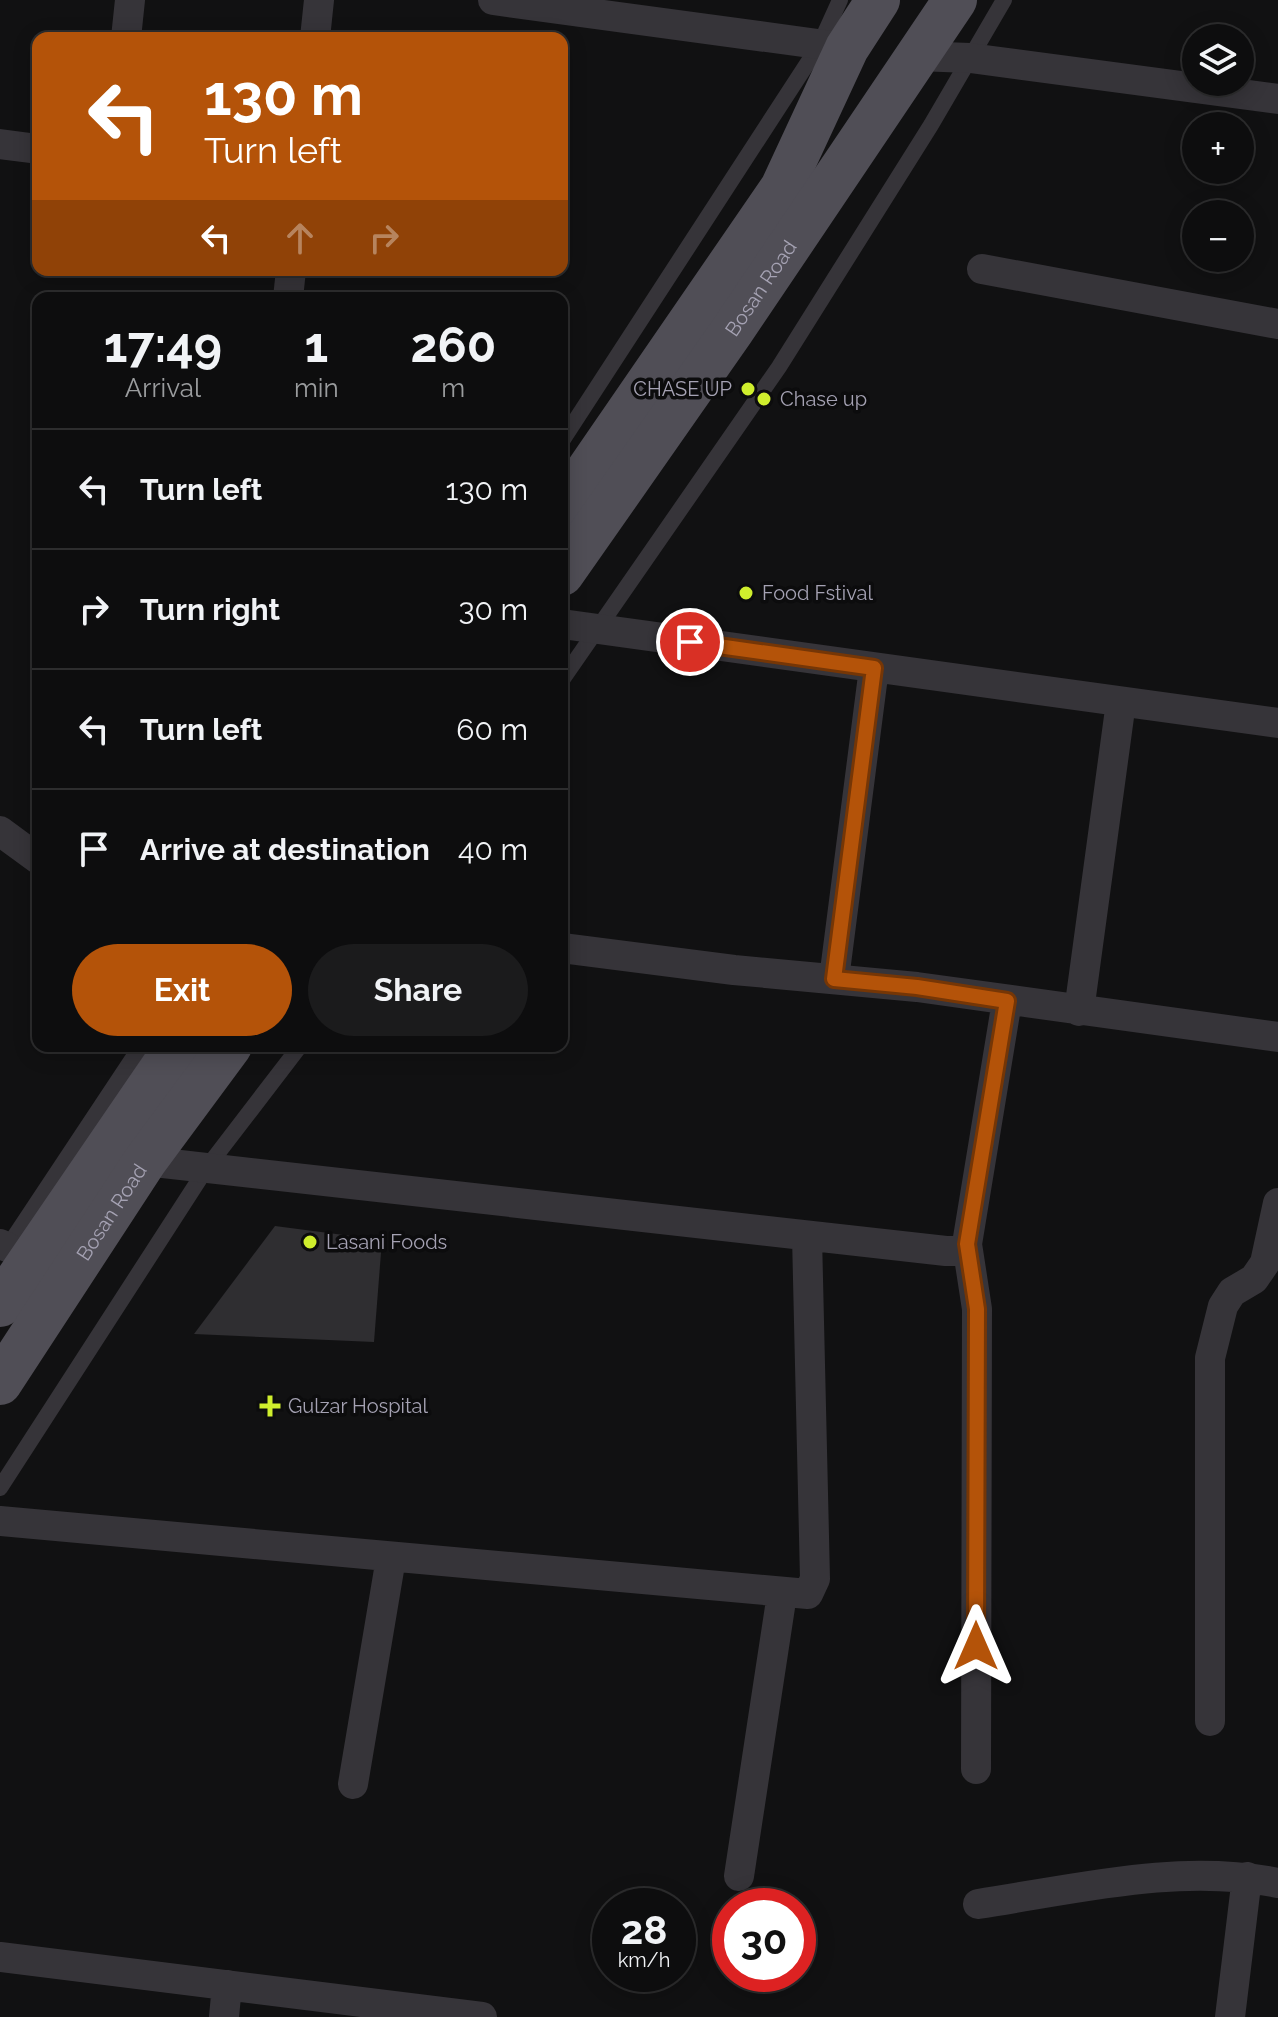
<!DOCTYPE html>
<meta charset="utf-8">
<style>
:root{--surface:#0d0d0e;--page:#1b1b1c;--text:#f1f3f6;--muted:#9a9c9e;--line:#2d2d2e;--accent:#b45309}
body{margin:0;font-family:Raleway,sans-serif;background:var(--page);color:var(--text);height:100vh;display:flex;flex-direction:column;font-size:30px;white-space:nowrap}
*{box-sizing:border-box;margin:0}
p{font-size:26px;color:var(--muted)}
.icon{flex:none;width:44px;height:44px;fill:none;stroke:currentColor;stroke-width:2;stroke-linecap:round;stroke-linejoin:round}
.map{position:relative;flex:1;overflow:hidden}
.drawer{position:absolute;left:32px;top:292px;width:536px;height:760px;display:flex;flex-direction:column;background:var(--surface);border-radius:16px;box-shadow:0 4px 20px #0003,0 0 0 2px var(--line)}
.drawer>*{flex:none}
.hud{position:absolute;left:32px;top:32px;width:536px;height:244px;border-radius:16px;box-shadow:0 4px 20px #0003,0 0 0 2px var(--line);background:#b45309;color:#fff;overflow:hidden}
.controls{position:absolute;left:1182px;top:24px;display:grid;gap:16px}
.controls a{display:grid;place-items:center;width:72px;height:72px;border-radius:50%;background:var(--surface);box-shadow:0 4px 20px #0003,0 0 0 2px var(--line);font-size:40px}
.speed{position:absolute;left:592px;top:1888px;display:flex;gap:16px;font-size:40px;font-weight:700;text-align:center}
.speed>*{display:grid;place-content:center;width:104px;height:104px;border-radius:50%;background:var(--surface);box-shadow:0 4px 20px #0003,0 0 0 2px var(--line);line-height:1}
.speed small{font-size:20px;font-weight:400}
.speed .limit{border:12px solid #d22;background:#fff;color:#111}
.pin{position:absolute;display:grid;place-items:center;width:68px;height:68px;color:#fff;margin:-34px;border:4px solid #fff;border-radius:50%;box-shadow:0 2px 8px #0007}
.me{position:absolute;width:88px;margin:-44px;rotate:0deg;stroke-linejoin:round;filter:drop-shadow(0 0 6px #0008)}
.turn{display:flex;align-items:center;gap:28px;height:168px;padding:0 40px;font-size:36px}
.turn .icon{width:104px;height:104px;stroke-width:2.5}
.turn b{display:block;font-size:56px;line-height:68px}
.lanes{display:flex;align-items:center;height:76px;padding:0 40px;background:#0003;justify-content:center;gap:40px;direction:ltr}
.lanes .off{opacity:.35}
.eta{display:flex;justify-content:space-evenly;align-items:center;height:136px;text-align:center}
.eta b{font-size:48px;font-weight:700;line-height:56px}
.button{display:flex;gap:16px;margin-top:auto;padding:16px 40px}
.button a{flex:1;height:92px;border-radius:48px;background:var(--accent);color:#fff;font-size:32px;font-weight:700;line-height:92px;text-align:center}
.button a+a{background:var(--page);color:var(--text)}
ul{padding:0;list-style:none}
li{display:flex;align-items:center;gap:24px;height:120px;padding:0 40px;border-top:2px solid var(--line)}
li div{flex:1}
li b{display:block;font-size:30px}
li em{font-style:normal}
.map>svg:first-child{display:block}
.building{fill:#2f2e31}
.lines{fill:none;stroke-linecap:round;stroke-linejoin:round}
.service{stroke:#363439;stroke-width:16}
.minor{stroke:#363439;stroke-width:30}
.primary{stroke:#504e56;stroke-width:44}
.route-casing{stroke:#753606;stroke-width:20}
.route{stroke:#b45309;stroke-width:14}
.poi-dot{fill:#cfee2d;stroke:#0c0c0d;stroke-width:3}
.labels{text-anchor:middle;stroke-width:7;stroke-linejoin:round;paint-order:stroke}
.street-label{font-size:20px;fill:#a5a2b3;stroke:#0c0c0d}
.poi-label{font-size:20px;fill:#a5a2b3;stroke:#0c0c0d;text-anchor:start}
</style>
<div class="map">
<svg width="1278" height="2017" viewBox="0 0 1278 2017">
<rect width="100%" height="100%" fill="#111112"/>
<path class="building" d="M 275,1226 L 382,1240 L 374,1342 L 194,1334 Z"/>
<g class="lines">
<path class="service" d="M 562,441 L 820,44 L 840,0
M 562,680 L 779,367 L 931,125 L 1004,0
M 5,1251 L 141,1046
M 0,1488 L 208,1166 L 300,1046"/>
<path class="minor" d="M 493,0 L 847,48
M 126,38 L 130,0
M 315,38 L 319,0
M 917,56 L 970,58 L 1278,99
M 0,144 L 38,149
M 982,269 L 1278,324
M 288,298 L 291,270
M 562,624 L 1278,723
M 0,831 L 38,859
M 562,948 L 734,970 L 917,987 L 1278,1037
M 834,979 L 874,668
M 1079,1011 L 1121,702
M 145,1161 L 946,1251 L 958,1251 L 967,1244
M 0,1244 L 7,1247
M 0,1521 L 808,1594 L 815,1579 L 807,1236
M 1210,1721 L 1210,1358 L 1223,1306 L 1232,1292 L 1254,1279 L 1265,1263 L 1278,1203
M 976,1769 L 977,1309 L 967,1244 L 1007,1001
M 353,1784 L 391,1558
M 739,1876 L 782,1594
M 978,1904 C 1077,1889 1179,1863 1278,1883
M 0,1957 L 482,2017
M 224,2017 L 227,1985
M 1230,2017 L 1247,1877"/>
<g class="primary">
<path d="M 562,508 L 782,188 L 847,48 L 878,0"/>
<path id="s1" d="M 562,574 L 732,331 L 955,0"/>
<path d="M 0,1305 L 177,1046"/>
<path id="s2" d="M 0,1383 L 145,1161 L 230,1046"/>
</g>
</g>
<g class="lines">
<g class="route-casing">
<path id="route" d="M 690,642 L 874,668 L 834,979 L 917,987 L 1007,1001 L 967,1244 L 977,1309 L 976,1646"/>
</g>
<use href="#route" class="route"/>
</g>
<g class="poi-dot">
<circle cx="748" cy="389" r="8"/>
<circle cx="764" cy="399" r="8"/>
<circle cx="746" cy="593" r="8"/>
<circle cx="310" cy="1242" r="8"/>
<path d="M266 1394h8v8h8v8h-8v8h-8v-8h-8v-8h8z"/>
</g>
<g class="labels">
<g class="street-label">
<text dy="7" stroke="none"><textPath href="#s1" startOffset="348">Bosan Road</textPath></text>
<text dy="7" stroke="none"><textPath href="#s2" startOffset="204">Bosan Road</textPath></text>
</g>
<g class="poi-label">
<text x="732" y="396" text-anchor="end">CHASE UP</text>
<text x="780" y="406">Chase up</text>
<text x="762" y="600">Food Fstival</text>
<text x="326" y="1249">Lasani Foods</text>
<text x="288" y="1413">Gulzar Hospital</text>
</g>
</g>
</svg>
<div class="controls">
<a><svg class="icon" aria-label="layers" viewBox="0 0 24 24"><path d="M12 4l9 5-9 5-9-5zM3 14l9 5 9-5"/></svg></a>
<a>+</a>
<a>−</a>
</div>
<div class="speed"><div>28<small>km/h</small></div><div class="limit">30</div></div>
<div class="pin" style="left:690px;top:642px;background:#d93025"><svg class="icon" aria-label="arrive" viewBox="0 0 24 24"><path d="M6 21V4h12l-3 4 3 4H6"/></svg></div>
<svg class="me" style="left:976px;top:1646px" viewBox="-20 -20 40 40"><path d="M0-17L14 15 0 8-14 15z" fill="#b45309" stroke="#fff" stroke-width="4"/></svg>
<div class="hud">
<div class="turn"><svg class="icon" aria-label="left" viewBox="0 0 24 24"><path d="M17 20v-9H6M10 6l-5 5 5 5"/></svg><div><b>130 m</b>Turn left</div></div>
<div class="lanes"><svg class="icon" aria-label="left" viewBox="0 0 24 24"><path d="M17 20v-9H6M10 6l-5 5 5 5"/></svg><svg class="icon off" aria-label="ahead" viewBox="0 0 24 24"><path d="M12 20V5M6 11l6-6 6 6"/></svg><svg class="icon off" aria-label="right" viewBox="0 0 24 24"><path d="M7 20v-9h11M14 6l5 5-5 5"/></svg></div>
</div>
<section class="drawer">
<div class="eta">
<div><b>17:49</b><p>Arrival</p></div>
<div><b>1</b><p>min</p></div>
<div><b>260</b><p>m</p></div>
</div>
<ul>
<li><svg class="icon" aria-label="left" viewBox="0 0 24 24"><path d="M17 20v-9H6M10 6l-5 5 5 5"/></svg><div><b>Turn left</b></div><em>130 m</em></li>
<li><svg class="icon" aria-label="right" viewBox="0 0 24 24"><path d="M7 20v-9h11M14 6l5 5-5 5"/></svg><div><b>Turn right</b></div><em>30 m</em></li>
<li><svg class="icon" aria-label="left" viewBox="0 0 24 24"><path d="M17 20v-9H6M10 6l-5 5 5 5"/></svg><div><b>Turn left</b></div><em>60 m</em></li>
<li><svg class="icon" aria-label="arrive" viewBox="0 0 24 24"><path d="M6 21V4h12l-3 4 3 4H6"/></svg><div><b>Arrive at destination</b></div><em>40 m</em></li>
</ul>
<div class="button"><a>Exit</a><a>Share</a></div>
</section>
</div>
